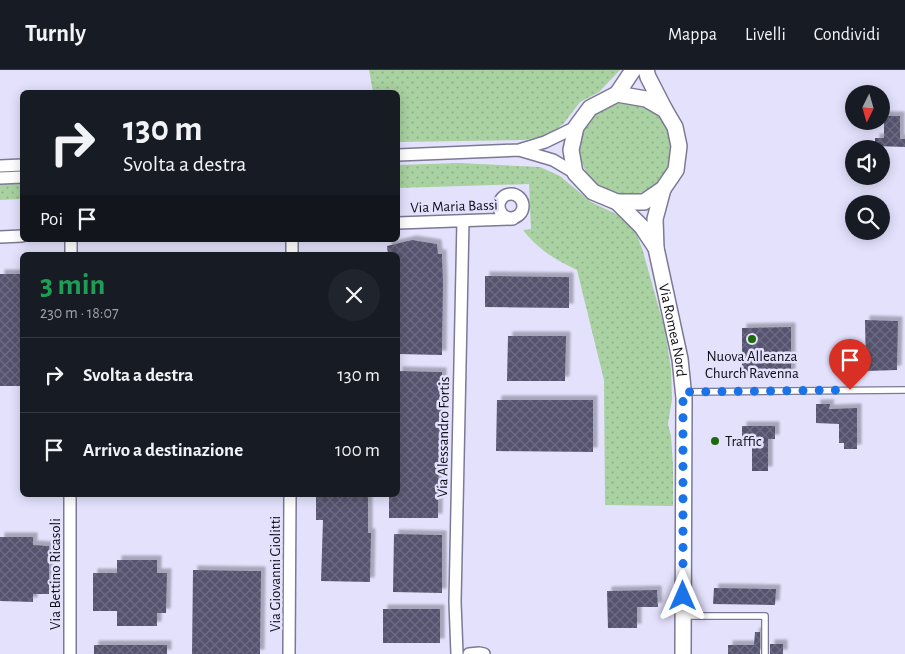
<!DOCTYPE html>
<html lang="it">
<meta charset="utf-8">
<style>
:root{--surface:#171b24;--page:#20242c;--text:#f1f3f6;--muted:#9ea1a6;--line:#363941}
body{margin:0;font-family:"Alegreya Sans",sans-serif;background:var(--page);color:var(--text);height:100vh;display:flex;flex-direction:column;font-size:19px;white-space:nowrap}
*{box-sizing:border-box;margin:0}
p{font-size:16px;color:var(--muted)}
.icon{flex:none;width:28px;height:28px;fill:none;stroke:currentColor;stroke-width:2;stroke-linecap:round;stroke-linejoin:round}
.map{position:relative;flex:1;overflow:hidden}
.sheet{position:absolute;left:20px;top:182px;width:380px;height:245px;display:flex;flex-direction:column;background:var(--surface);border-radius:8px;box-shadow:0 2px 12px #0003}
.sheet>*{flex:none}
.guide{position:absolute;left:20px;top:20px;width:380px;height:152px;border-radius:8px;box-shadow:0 2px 12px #0003;background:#171b24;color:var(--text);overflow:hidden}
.needle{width:32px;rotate:185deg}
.tools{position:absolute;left:845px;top:15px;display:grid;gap:10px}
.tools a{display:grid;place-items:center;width:45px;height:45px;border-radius:50%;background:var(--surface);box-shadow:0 2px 12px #0003;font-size:25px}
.pin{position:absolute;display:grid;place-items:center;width:42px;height:42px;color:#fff;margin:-51px -21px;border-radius:50% 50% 50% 0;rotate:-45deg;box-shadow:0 0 5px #0007}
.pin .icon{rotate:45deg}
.me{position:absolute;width:55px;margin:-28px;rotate:0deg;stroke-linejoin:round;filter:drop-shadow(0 0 4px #0008)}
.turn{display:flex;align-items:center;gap:18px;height:105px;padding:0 20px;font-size:22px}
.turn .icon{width:65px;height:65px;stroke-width:2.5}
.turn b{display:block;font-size:35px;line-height:42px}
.then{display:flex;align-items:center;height:48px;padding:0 20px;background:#0003;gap:10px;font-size:19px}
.round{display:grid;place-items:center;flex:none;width:52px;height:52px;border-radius:26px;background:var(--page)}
.overview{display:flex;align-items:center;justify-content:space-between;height:85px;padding:0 20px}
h1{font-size:30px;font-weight:600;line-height:38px;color:#1e9e55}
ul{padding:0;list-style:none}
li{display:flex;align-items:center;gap:15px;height:75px;padding:0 20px;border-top:1px solid var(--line)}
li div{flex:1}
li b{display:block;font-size:19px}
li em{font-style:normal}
header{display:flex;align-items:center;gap:30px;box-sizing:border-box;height:70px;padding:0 25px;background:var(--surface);border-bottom:1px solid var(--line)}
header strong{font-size:24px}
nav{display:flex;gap:28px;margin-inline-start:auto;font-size:18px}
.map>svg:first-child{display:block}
.grass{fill:url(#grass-dots)}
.building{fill:url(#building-cross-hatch);filter:url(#shadow)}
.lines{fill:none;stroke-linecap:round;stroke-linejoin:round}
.lane-casing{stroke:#7b7996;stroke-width:8}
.street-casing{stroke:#7b7996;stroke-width:14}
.secondary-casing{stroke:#7b7996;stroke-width:18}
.lane{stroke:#fff;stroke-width:5.5}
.street{stroke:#fff;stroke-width:11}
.secondary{stroke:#fff;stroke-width:15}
.route{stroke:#1a73e8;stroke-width:9;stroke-dasharray:0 16.2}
.poi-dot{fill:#1c6a09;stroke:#e3e1fc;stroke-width:2}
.labels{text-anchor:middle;stroke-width:5;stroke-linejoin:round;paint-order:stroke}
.street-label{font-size:15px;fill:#0d0c17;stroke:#e3e1fc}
.poi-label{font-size:15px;fill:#0d0c17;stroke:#e3e1fc}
</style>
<header>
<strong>Turnly</strong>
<nav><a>Mappa</a><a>Livelli</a><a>Condividi</a></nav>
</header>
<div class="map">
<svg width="905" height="584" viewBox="0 0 905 584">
<defs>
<pattern id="grass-dots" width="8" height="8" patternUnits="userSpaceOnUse" patternTransform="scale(1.25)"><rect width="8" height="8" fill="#a9d1a1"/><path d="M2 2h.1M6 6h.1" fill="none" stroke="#90b28a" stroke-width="1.8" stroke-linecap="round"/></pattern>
<pattern id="building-cross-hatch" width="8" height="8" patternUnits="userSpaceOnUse" patternTransform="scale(1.25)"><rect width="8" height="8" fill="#56536f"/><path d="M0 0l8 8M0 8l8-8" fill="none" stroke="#6e6c82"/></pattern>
<filter id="shadow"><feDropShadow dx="4.5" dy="-4.5" stdDeviation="1" flood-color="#0004"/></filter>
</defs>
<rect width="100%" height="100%" fill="#e3e1fc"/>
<path class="grass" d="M 369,0 L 620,0 L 599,22 L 580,32 L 564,53 L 549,65 L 524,70 L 398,72 L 398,22 L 373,22 Z
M580 79a46 46 0 1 1 92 0a46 46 0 1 1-92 0Z
M 459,93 L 540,97 L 560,106 L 591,132 L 618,145 L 627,150 L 635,161 L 642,178 L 665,260 L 671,299 L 672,329 L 668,354 L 671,366 L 673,396 L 673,436 L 605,435 L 604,310 L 577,200 C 554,189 539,180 523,160 L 531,159 L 529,114 L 398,118 L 398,95 Z
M 22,112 L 22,129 L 0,130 L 0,113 Z"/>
<path class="building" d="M 884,46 L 900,46 L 900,69 L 905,69 L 905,77 L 875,76 L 875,68 L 884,68 Z
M 412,170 L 437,174 L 438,184 L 442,184 L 443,213 L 442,285 L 398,284 L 398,185 L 388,185 L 387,176 Z
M 0,204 L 22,204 L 22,316 L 0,316 Z
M 485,206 L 569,207 L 569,238 L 485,237 Z
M 865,250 L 898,251 L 897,300 L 866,301 Z
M 791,257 L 791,305 L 742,306 L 742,258 Z
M 508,266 L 566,266 L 565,311 L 507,311 Z
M 398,301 L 442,302 L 442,367 L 439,367 L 438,448 L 389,448 L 389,425 L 398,425 Z
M 497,330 L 593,330 L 593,382 L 496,381 Z
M 816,334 L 830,334 L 829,339 L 857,338 L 857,379 L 844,379 L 844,373 L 839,373 L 839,354 L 816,353 Z
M 742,356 L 775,356 L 775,369 L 768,369 L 768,401 L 752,401 L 752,369 L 742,369 Z
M 316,425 L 368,425 L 368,463 L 371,463 L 370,512 L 321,511 L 323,450 L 316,450 Z
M 394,464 L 442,465 L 442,523 L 393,522 Z
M 0,467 L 33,467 L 33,475 L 49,476 L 49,524 L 33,524 L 33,532 L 0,531 Z
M 117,490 L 157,490 L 157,503 L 167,503 L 166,543 L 157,543 L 157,556 L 117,556 L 117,541 L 93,541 L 93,503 L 117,503 Z
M 193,500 L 261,501 L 260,584 L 192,584 Z
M 714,518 L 776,519 L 775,535 L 713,534 Z
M 657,520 L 658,537 L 637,537 L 637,558 L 608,558 L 607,521 Z
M 383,539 L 440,539 L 440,573 L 383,573 Z
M 755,562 L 760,562 L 760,584 L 728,584 L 728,575 L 754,575 Z
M 770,574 L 783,574 L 783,584 L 770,584 Z
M 94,575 L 167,575 L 167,584 L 94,584 Z"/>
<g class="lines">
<g class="lane-casing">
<path id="lane" d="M 685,322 L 905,320
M 685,546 L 765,546 L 765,584"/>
</g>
<g class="street-casing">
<path id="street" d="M 519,80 L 553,90 L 575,103
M 398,85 L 519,80 L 545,72 L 576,57
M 0,96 L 22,95
M 0,108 L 22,107
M499 136a12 12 0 1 1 24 0a12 12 0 1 1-24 0Z
M 398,153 L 513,149
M 0,167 L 22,166
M 71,185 L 71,170
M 292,185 L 292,170
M 70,584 L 70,425
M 289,584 L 290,425
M 457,584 L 455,532 L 463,151
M 469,584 L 479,583 L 484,584"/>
</g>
<g class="secondary-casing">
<g id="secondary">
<path d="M 646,0 L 648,7 L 665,40"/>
<path d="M 617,24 L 646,29 L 665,40 L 675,57 L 679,76 L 676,100 L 663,119 L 644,132 L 617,132 L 593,122 L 575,103 L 571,80 L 576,57 L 590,38 Z"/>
<path d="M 617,24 L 633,0"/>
<path id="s1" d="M 663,119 L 655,149 L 656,178 L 680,289 L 684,328 L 683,584"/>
<path d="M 617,132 L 642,157 L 656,178"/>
</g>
</g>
<use href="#lane" class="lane"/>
<use href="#street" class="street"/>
<use href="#secondary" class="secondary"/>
</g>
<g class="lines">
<path class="route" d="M 683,526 L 683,322 L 850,320"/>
</g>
<g class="poi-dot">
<circle cx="752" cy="269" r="5"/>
<circle cx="715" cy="371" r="5"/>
</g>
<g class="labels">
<g class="street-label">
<text transform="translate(454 136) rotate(-2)" y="5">Via Maria Bassi</text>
<text dy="5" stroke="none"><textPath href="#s1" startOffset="144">Via Romea Nord</textPath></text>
<text transform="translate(443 367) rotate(-89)" y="5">Via Alessandro Fortis</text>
<text transform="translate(55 504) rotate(-90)" y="5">Via Bettino Ricasoli</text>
<text transform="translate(275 504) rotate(-90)" y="5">Via Giovanni Giolitti</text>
</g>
<g class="poi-label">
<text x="752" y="291">Nuova Alleanza<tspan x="752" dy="17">Church Ravenna</tspan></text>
<text x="725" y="376" text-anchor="start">Traffic</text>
</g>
</g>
</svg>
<div class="tools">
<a><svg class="needle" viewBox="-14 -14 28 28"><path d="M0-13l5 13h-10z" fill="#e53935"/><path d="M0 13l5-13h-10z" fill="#9ea1a6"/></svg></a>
<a><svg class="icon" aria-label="sound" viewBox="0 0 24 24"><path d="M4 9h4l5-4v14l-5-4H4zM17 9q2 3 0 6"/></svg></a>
<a><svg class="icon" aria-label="search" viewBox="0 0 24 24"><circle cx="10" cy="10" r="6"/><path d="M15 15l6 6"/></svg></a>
</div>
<div class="pin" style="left:850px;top:320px;background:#d93025"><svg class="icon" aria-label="arrive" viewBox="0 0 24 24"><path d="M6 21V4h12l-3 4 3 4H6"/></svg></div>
<svg class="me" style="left:683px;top:526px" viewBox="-20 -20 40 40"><path d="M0-17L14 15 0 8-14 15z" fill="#1a73e8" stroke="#fff" stroke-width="4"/></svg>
<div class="guide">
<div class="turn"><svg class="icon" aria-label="right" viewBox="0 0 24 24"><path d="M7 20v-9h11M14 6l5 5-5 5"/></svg><div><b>130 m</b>Svolta a destra</div></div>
<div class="then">Poi<svg class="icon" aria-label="arrive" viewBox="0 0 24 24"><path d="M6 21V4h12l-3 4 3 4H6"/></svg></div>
</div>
<section class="sheet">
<div class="overview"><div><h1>3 min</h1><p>230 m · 18:07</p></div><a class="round"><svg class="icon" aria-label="close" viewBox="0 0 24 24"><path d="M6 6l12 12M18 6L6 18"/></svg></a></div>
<ul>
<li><svg class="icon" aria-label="right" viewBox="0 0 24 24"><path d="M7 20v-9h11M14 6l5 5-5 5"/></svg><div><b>Svolta a destra</b></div><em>130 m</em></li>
<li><svg class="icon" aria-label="arrive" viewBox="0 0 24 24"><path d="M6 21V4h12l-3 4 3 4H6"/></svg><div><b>Arrivo a destinazione</b></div><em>100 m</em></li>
</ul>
</section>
</div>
